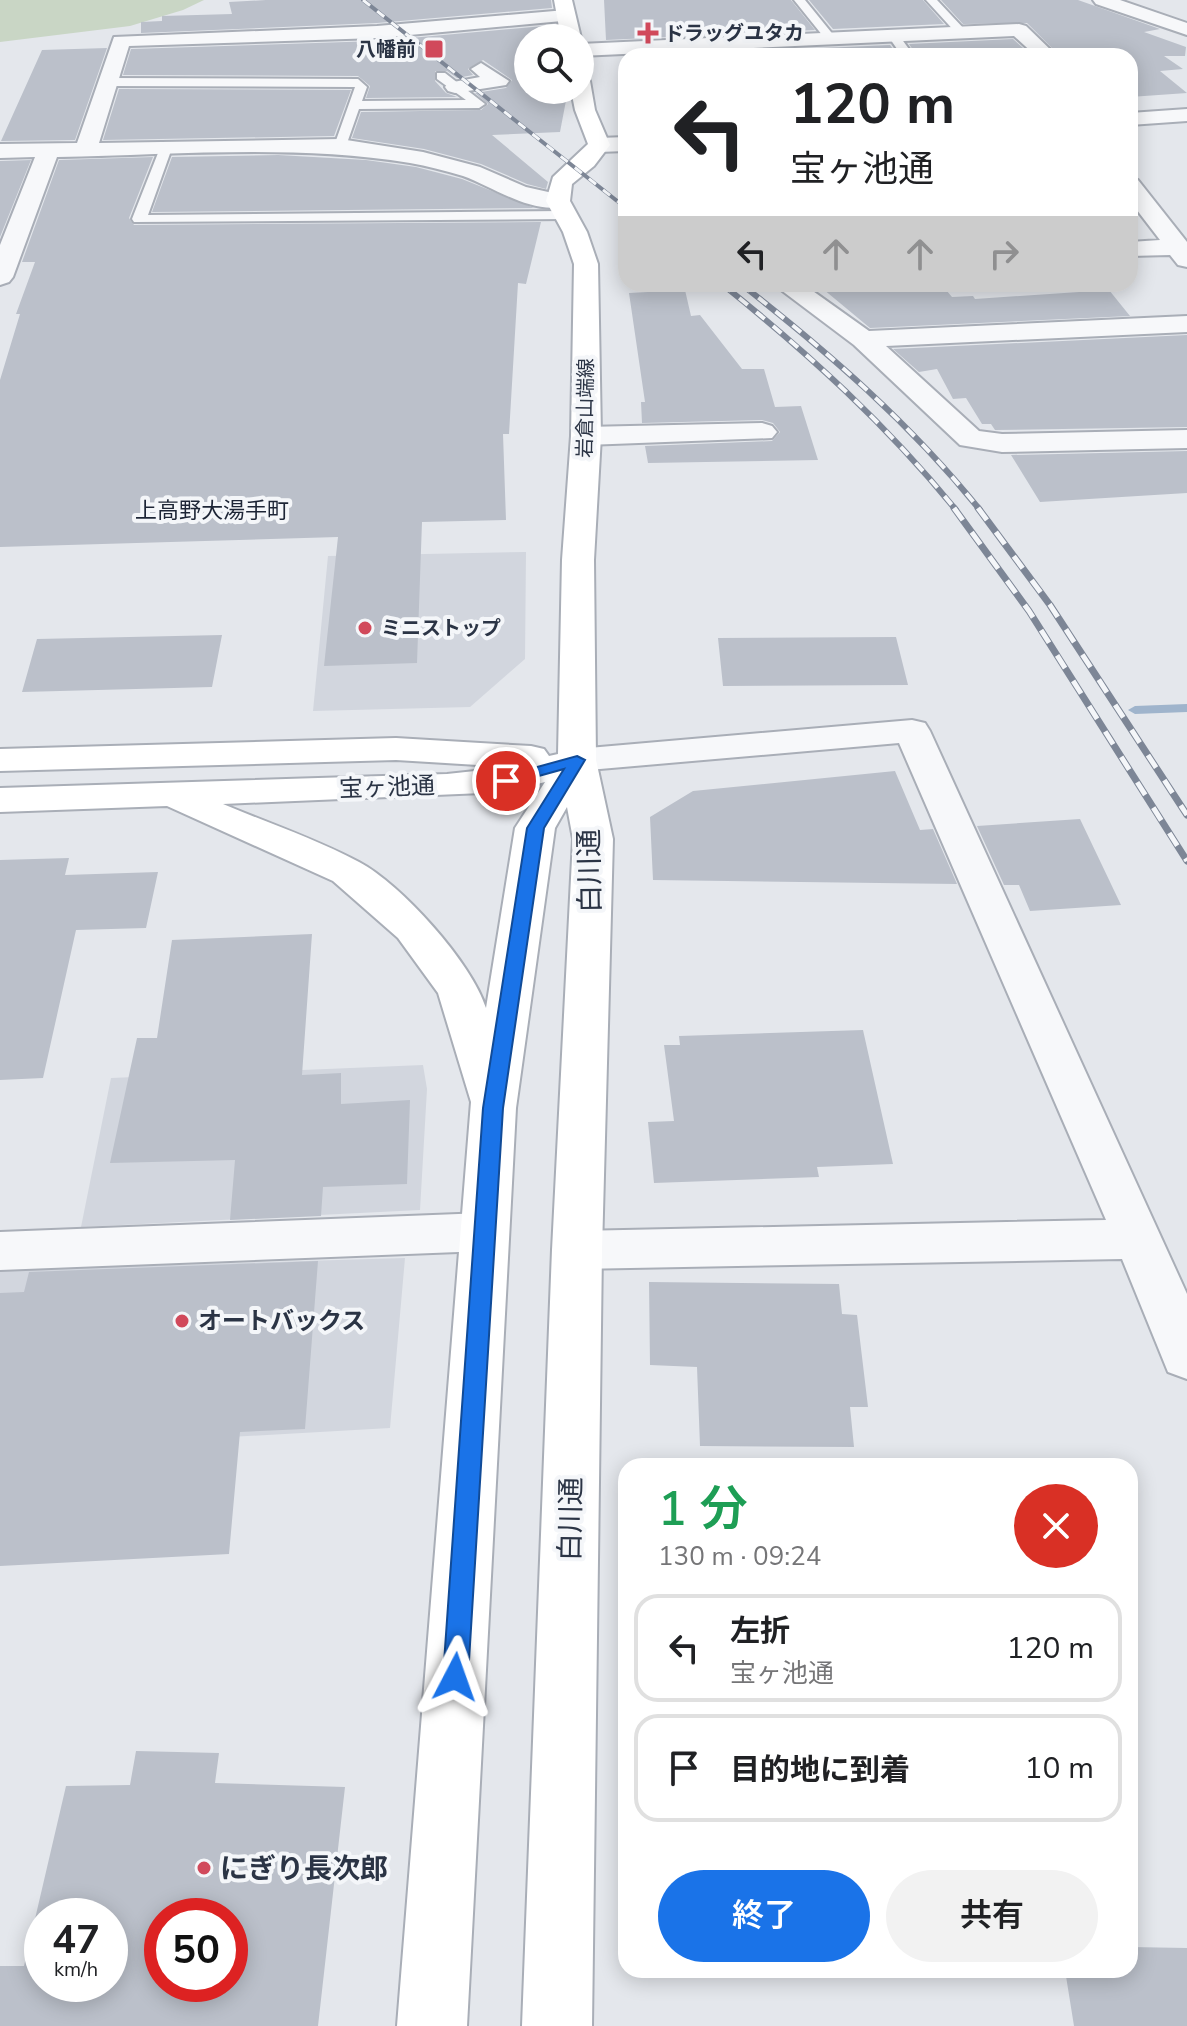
<!DOCTYPE html>
<html lang="ja">
<meta charset="utf-8">
<style>
:root{--surface:#fff;--page:#f2f2f2;--text:#202124;--muted:#757577;--line:#e0e0e0;--accent:#1a73e8}
body{margin:0;font-family:"Nunito Sans","Noto Sans JP",sans-serif;background:var(--page);color:var(--text);height:100vh;display:flex;flex-direction:column;font-size:30px;white-space:nowrap}
*{box-sizing:border-box;margin:0}
p{font-size:26px;color:var(--muted)}
.icon{flex:none;width:44px;height:44px;fill:none;stroke:currentColor;stroke-width:2;stroke-linecap:round;stroke-linejoin:round}
.map{position:relative;flex:1;overflow:hidden}
.panel{position:absolute;left:618px;top:1458px;width:520px;height:520px;display:flex;flex-direction:column;background:var(--surface);border-radius:24px;box-shadow:0 4px 20px #0003}
.panel>*{flex:none}
.top-card{position:absolute;left:618px;top:48px;width:520px;height:244px;border-radius:24px;box-shadow:0 4px 20px #0003;background:#fff;color:var(--text);overflow:hidden}
.tools{position:absolute;left:514px;top:24px;display:grid;gap:16px}
.tools a{display:grid;place-items:center;width:80px;height:80px;border-radius:50%;background:var(--surface);box-shadow:0 4px 20px #0003;font-size:40px}
.speed{position:absolute;left:24px;top:1898px;display:flex;gap:16px;font-size:40px;font-weight:700;text-align:center}
.speed>*{display:grid;place-content:center;width:104px;height:104px;border-radius:50%;background:var(--surface);box-shadow:0 4px 20px #0003;line-height:1}
.speed small{font-size:20px;font-weight:400}
.speed .limit{border:12px solid #d22;background:#fff;color:#111}
.pin{position:absolute;display:grid;place-items:center;width:68px;height:68px;color:#fff;margin:-34px;border:4px solid #fff;border-radius:50%;box-shadow:0 2px 8px #0007}
.me{position:absolute;width:88px;margin:-44px;rotate:4deg;stroke-linejoin:round;filter:drop-shadow(0 0 6px #0008)}
.turn{display:flex;align-items:center;gap:28px;height:168px;padding:0 40px;font-size:36px}
.turn .icon{width:104px;height:104px;stroke-width:2.5}
.turn b{display:block;font-size:56px;line-height:68px}
.lanes{display:flex;align-items:center;height:76px;padding:0 40px;background:#0003;justify-content:center;gap:40px;direction:ltr}
.lanes .off{opacity:.35}
.round{display:grid;place-items:center;flex:none;width:84px;height:84px;border-radius:42px;background:var(--page)}
.summary{display:flex;align-items:center;justify-content:space-between;height:136px;padding:0 40px}
h1{font-size:48px;font-weight:600;line-height:60px;color:#1e9e55}
.primary-button{display:flex;gap:16px;margin-top:auto;padding:16px 40px}
.primary-button a{flex:1;height:92px;border-radius:48px;background:var(--accent);color:#fff;font-size:32px;font-weight:600;line-height:92px;text-align:center}
.primary-button a+a{background:var(--page);color:var(--text)}
ul{padding:0;list-style:none}
li{display:flex;align-items:center;gap:24px;height:108px;margin:0 16px 12px;padding:0 24px;border:4px solid var(--line);border-radius:24px}
li div{flex:1}
li b{display:block;font-size:30px}
li em{font-style:normal}
.map>svg:first-child{display:block}
.built{fill:#d2d6de}
.green{fill:#c9d6c5}
.lines{fill:none;stroke-linecap:round;stroke-linejoin:round}
.stream{fill:#9fb4cc;fill-rule:evenodd}
.building{fill:#bbc0ca;fill-rule:evenodd}
.lane-casing{stroke:#a9aeb7;stroke-width:4}
.street-casing{stroke:#a9aeb7;stroke-width:4}
.secondary-casing{stroke:#a9aeb7;stroke-width:4}
.lane{fill:#f7f8fa;fill-rule:evenodd}
.street{fill:#f7f8fa;fill-rule:evenodd}
.secondary{fill:#fff;fill-rule:evenodd}
.rail-far2-casing{stroke:#7d8696;stroke-width:4}
.rail-far1-casing{stroke:#7d8696;stroke-width:6}
.rail-casing{stroke:#7d8696;stroke-width:7}
.rail-far2{stroke:#f4f6f9;stroke-width:3;stroke-dasharray:9;stroke-linecap:butt}
.rail-far1{stroke:#f4f6f9;stroke-width:4;stroke-dasharray:11;stroke-linecap:butt}
.rail{stroke:#f4f6f9;stroke-width:5;stroke-dasharray:15;stroke-linecap:butt}
.route{fill:#1a73e8;stroke:#114b97;stroke-width:2}
.poi-dot{fill:#d1495b;stroke:#f4f6f9;stroke-width:3}
.labels{text-anchor:middle;stroke-width:8;stroke-linejoin:round;paint-order:stroke}
.far-poi-label{font-size:20px;font-weight:bold;fill:#2b3445;stroke:#f4f6f9;text-anchor:start}
.far-street-label{font-size:20px;fill:#2b3445;stroke:#f4f6f9}
.far-neighbourhood-label{font-size:22px;fill:#1d2536;stroke:#f4f6f9}
.street-label{font-size:24px;fill:#2b3445;stroke:#f4f6f9}
.poi-label{font-size:24px;font-weight:bold;fill:#2b3445;stroke:#f4f6f9;text-anchor:start}
.near-street-label{font-size:28px;fill:#2b3445;stroke:#f4f6f9}
.near-poi-label{font-size:28px;font-weight:bold;fill:#2b3445;stroke:#f4f6f9;text-anchor:start}
</style>
<div class="map">
<svg width="1187" height="2026" viewBox="0 0 1187 2026">
<rect width="100%" height="100%" fill="#e4e7ec"/>
<path class="built" d="M 526,552 L 525,659 L 470,707 L 313,711 L 328,556 Z
M 423,1065 L 427,1089 L 420,1210 L 81,1227 L 111,1078 Z
M 405,1258 L 390,1428 L 0,1450 L 0,1270 Z"/>
<path class="green" d="M 0,0 L 204,0 L 183,10 L 130,26 L 0,42 Z"/>
<g class="lines">
<path class="stream" d="M 1187,704 L 1187,712 L 1135,714 L 1128,710 L 1135,706 Z"/>
</g>
<path class="building" d="M 266,0 L 551,0 L 552,8 L 377,23 L 141,33 L 141,22 L 162,21 L 162,16 L 232,14 L 229,2 Z
M 604,0 L 791,0 L 815,30 L 606,40 Z
M 809,0 L 923,0 L 944,24 L 833,29 Z
M 941,0 L 1078,0 L 1160,29 L 1144,32 L 1186,47 L 1185,56 L 1164,56 L 1183,69 L 1160,71 L 1187,93 L 1130,97 L 1130,56 L 1060,56 L 1027,23 L 963,24 Z
M 555,25 L 558,38 L 528,38 L 528,90 L 568,90 L 560,132 L 492,135 L 548,182 L 546,189 L 527,184 L 481,164 L 424,149 L 352,138 L 361,112 L 481,110 L 488,104 L 475,93 L 506,88 L 512,80 L 483,60 L 468,69 L 473,75 L 457,78 L 447,71 L 435,71 L 435,81 L 446,93 L 457,97 L 366,98 L 370,86 L 358,76 L 123,75 L 131,49 L 377,41 Z
M 1013,39 L 1032,56 L 917,56 L 909,44 Z
M 890,45 L 898,56 L 688,54 Z
M 107,48 L 75,140 L 1,141 L 42,50 Z
M 119,89 L 351,90 L 334,136 L 103,140 Z
M 278,155 L 366,160 L 416,167 L 462,179 L 534,208 L 152,212 L 172,157 Z
M 153,157 L 129,218 L 134,225 L 541,222 L 526,284 L 518,283 L 509,434 L 503,434 L 506,520 L 422,522 L 417,663 L 324,666 L 338,537 L 0,547 L 0,380 L 20,314 L 16,314 L 35,262 L 22,262 L 59,160 Z
M 31,160 L 0,237 L 0,161 Z
M 817,284 L 941,284 L 952,297 L 973,296 L 975,299 L 1109,290 L 1130,316 L 870,328 Z
M 685,290 L 691,316 L 700,315 L 742,369 L 764,369 L 775,407 L 801,406 L 818,460 L 648,463 L 645,446 L 772,441 L 780,432 L 773,423 L 762,420 L 642,423 L 641,402 L 645,402 L 629,293 Z
M 1187,335 L 1187,427 L 995,430 L 991,424 L 982,424 L 966,398 L 953,399 L 937,369 L 919,372 L 893,349 Z
M 1187,451 L 1187,493 L 1040,502 L 1011,455 Z
M 222,635 L 212,687 L 22,692 L 37,639 Z
M 896,637 L 908,685 L 723,686 L 718,638 Z
M 895,771 L 920,830 L 933,829 L 957,884 L 653,880 L 650,817 L 693,791 Z
M 1080,819 L 1121,905 L 1030,911 L 1019,885 L 1004,885 L 977,826 Z
M 69,858 L 65,875 L 158,872 L 146,928 L 76,930 L 43,1078 L 0,1080 L 0,860 Z
M 312,934 L 302,1075 L 341,1073 L 341,1104 L 410,1100 L 407,1184 L 323,1187 L 321,1216 L 230,1220 L 235,1160 L 110,1163 L 137,1038 L 157,1038 L 172,940 Z
M 863,1030 L 893,1164 L 817,1167 L 819,1177 L 654,1183 L 648,1122 L 674,1121 L 664,1045 L 680,1045 L 679,1036 Z
M 318,1261 L 305,1429 L 240,1432 L 229,1554 L 0,1566 L 0,1293 L 24,1292 L 29,1272 Z
M 649,1282 L 839,1284 L 842,1314 L 857,1315 L 868,1407 L 850,1407 L 854,1447 L 700,1446 L 697,1367 L 650,1365 Z
M 136,1751 L 219,1753 L 215,1783 L 345,1787 L 318,2026 L 0,2026 L 0,1966 L 24,1966 L 66,1786 L 130,1785 ZM 42,1916 L 110,1916 L 110,1984 L 42,1984 ZM 162,1916 L 230,1916 L 230,1984 L 162,1984 Z
M 1130,1947 L 1187,1948 L 1187,2026 L 1074,2026 L 1065,1970 L 1130,1970 Z"/>
<g class="lines">
<g class="lane-casing">
<path id="lane" d="M 794,0 L 805,0 L 835,37 L 835,41 L 827,41 Z
M 926,0 L 937,0 L 966,31 L 966,35 L 958,35 Z
M 890,34 L 898,34 L 914,56 L 902,56 L 888,36 Z
M 437,73 L 445,73 L 485,104 L 479,108 L 359,109 L 346,146 L 340,150 L 334,146 L 355,87 L 109,86 L 103,82 L 109,78 L 358,79 L 367,87 L 362,101 L 466,100 L 437,79 Z
M 166,144 L 172,148 L 148,215 L 564,211 L 571,215 L 564,219 L 134,222 L 132,219 L 160,148 Z"/>
</g>
<g class="street-casing">
<path id="street" d="M 1093,0 L 1120,0 L 1187,23 L 1187,35 L 1096,4 Z
M 566,10 L 575,16 L 573,20 L 377,38 L 129,46 L 99,143 L 340,139 L 423,152 L 480,167 L 526,187 L 566,196 L 570,201 L 566,206 C 531,215 494,187 463,176 C 446,171 427,166 410,163 C 294,144 174,155 57,157 L 13,277 L 9,282 L 0,285 L 0,245 L 35,157 L 0,158 L 0,144 L 77,143 L 114,37 L 377,26 Z
M 1019,24 L 1026,26 L 1057,56 L 1036,56 L 1014,36 L 580,56 L 580,44 Z
M 481,63 L 509,81 L 506,85 L 455,93 L 448,91 L 445,87 L 448,83 L 480,77 L 471,69 Z
M 1187,109 L 1187,121 L 1130,125 L 1130,113 Z
M 626,137 L 626,151 L 599,152 L 588,145 L 599,138 Z
M 1130,178 L 1138,180 L 1187,242 L 1187,267 L 1178,265 L 1170,255 L 1130,256 L 1130,242 L 1160,240 L 1130,201 Z
M 773,284 L 803,284 L 869,331 L 1187,316 L 1187,332 L 886,346 L 979,431 L 1002,434 L 1187,430 L 1187,448 L 1002,452 L 960,445 L 854,345 Z
M 762,423 L 772,426 L 777,432 L 772,438 L 586,445 L 576,442 L 571,436 L 576,430 L 586,427 Z
M 912,720 L 925,723 L 930,731 L 1187,1294 L 1187,1379 L 1168,1372 L 1122,1259 L 577,1269 L 559,1264 L 552,1250 L 559,1236 L 577,1231 L 1106,1220 L 899,743 L 577,771 L 564,768 L 558,760 L 564,752 L 577,749 Z
M 484,1213 L 502,1219 L 509,1232 L 502,1245 L 484,1251 L 0,1270 L 0,1232 Z"/>
</g>
<g class="secondary-casing">
<path id="secondary" d="M 554,0 L 572,0 L 581,38 L 580,39 L 561,38 Z
M 580,75 L 590,81 L 595,110 L 610,145 L 594,166 L 572,184 L 570,201 L 587,232 L 598,264 L 601,436 L 594,560 L 596,760 L 613,839 L 602,1250 L 592,2026 L 522,2026 L 552,1250 L 573,839 L 567,807 L 555,828 L 516,1108 L 467,2026 L 397,2026 L 471,1102 L 438,993 L 398,938 L 333,881 L 167,806 L 0,812 L 0,788 L 447,774 L 512,767 L 396,760 L 0,771 L 0,749 L 396,738 L 531,746 L 544,749 L 549,756 L 558,754 L 562,560 L 571,436 L 574,264 L 563,232 L 546,201 L 553,177 L 588,144 L 575,110 L 571,90 L 580,90 ZM 545,782 L 515,828 L 486,1008 C 472,963 401,884 359,862 C 316,839 268,823 223,804 L 506,792 Z"/>
</g>
<use href="#lane" class="lane"/>
<use href="#street" class="street"/>
<use href="#secondary" class="secondary"/>
<g class="rail-far2-casing">
<path id="rail-far2" d="M 363,0 L 626,208"/>
</g>
<g class="rail-far1-casing">
<path id="rail-far1" d="M 722,284 C 808,353 886,424 956,510
M 741,284 C 828,352 910,423 980,510"/>
</g>
<g class="rail-casing">
<path id="rail" d="M 954,508 L 1029,611 L 1187,861
M 978,508 L 1050,605 L 1187,815"/>
</g>
<use href="#rail-far2" class="rail-far2"/>
<use href="#rail-far1" class="rail-far1"/>
<use href="#rail" class="rail"/>
</g>
<path class="route" d="M 577,756 L 585,760 L 544,828 L 503,1108 L 468,1677 L 464,1685 L 455,1688 L 446,1685 L 443,1677 L 483,1108 L 527,828 L 564,769 L 506,785 L 498,781 L 501,777 Z"/>
<g class="poi-dot">
<path d="M644 21h8v8h8v8h-8v8h-8v-8h-8v-8h8z"/>
<rect x="424" y="39" width="20" height="20" rx="4"/>
<circle cx="365" cy="628" r="8"/>
<circle cx="182" cy="1321" r="8"/>
<circle cx="204" cy="1868" r="8"/>
</g>
<g class="labels">
<g class="far-poi-label">
<text x="664" y="40">ドラッグユタカ</text>
<text x="416" y="56" text-anchor="end">八幡前</text>
<text x="381" y="635">ミニストップ</text>
</g>
<g class="far-street-label">
<text transform="translate(585 408) rotate(-89)" y="7">岩倉山端線</text>
</g>
<g class="far-neighbourhood-label">
<text x="212" y="518">上高野大湯手町</text>
</g>
<g class="street-label">
<text transform="translate(387 787) rotate(-2)" y="8">宝ヶ池通</text>
</g>
<g class="poi-label">
<text x="198" y="1329">オートバックス</text>
</g>
<g class="near-street-label">
<text transform="translate(589 871) rotate(-91)" y="10">白川通</text>
<text transform="translate(570 1519) rotate(-89)" y="10">白川通</text>
</g>
<g class="near-poi-label">
<text x="220" y="1878">にぎり長次郎</text>
</g>
</g>
</svg>
<div class="tools">
<a><svg class="icon" aria-label="search" viewBox="0 0 24 24"><circle cx="10" cy="10" r="6"/><path d="M15 15l6 6"/></svg></a>
</div>
<div class="speed"><div>47<small>km/h</small></div><div class="limit">50</div></div>
<div class="pin" style="left:506px;top:781px;background:#d93025"><svg class="icon" aria-label="arrive" viewBox="0 0 24 24"><path d="M6 21V4h12l-3 4 3 4H6"/></svg></div>
<svg class="me" style="left:455px;top:1677px" viewBox="-20 -20 40 40"><path d="M0-17L14 15 0 8-14 15z" fill="#1a73e8" stroke="#fff" stroke-width="4"/></svg>
<div class="top-card">
<div class="turn"><svg class="icon" aria-label="left" viewBox="0 0 24 24"><path d="M17 20v-9H6M10 6l-5 5 5 5"/></svg><div><b>120 m</b>宝ヶ池通</div></div>
<div class="lanes"><svg class="icon" aria-label="left" viewBox="0 0 24 24"><path d="M17 20v-9H6M10 6l-5 5 5 5"/></svg><svg class="icon off" aria-label="ahead" viewBox="0 0 24 24"><path d="M12 20V5M6 11l6-6 6 6"/></svg><svg class="icon off" aria-label="ahead" viewBox="0 0 24 24"><path d="M12 20V5M6 11l6-6 6 6"/></svg><svg class="icon off" aria-label="right" viewBox="0 0 24 24"><path d="M7 20v-9h11M14 6l5 5-5 5"/></svg></div>
</div>
<section class="panel">
<div class="summary"><div><h1>1 分</h1><p>130 m · 09:24</p></div><a class="round" style="background:#d93025;color:#fff"><svg class="icon" aria-label="close" viewBox="0 0 24 24"><path d="M6 6l12 12M18 6L6 18"/></svg></a></div>
<ul>
<li><svg class="icon" aria-label="left" viewBox="0 0 24 24"><path d="M17 20v-9H6M10 6l-5 5 5 5"/></svg><div><b>左折</b><p>宝ヶ池通</p></div><em>120 m</em></li>
<li><svg class="icon" aria-label="arrive" viewBox="0 0 24 24"><path d="M6 21V4h12l-3 4 3 4H6"/></svg><div><b>目的地に到着</b></div><em>10 m</em></li>
</ul>
<div class="primary-button"><a>終了</a><a>共有</a></div>
</section>
</div>
